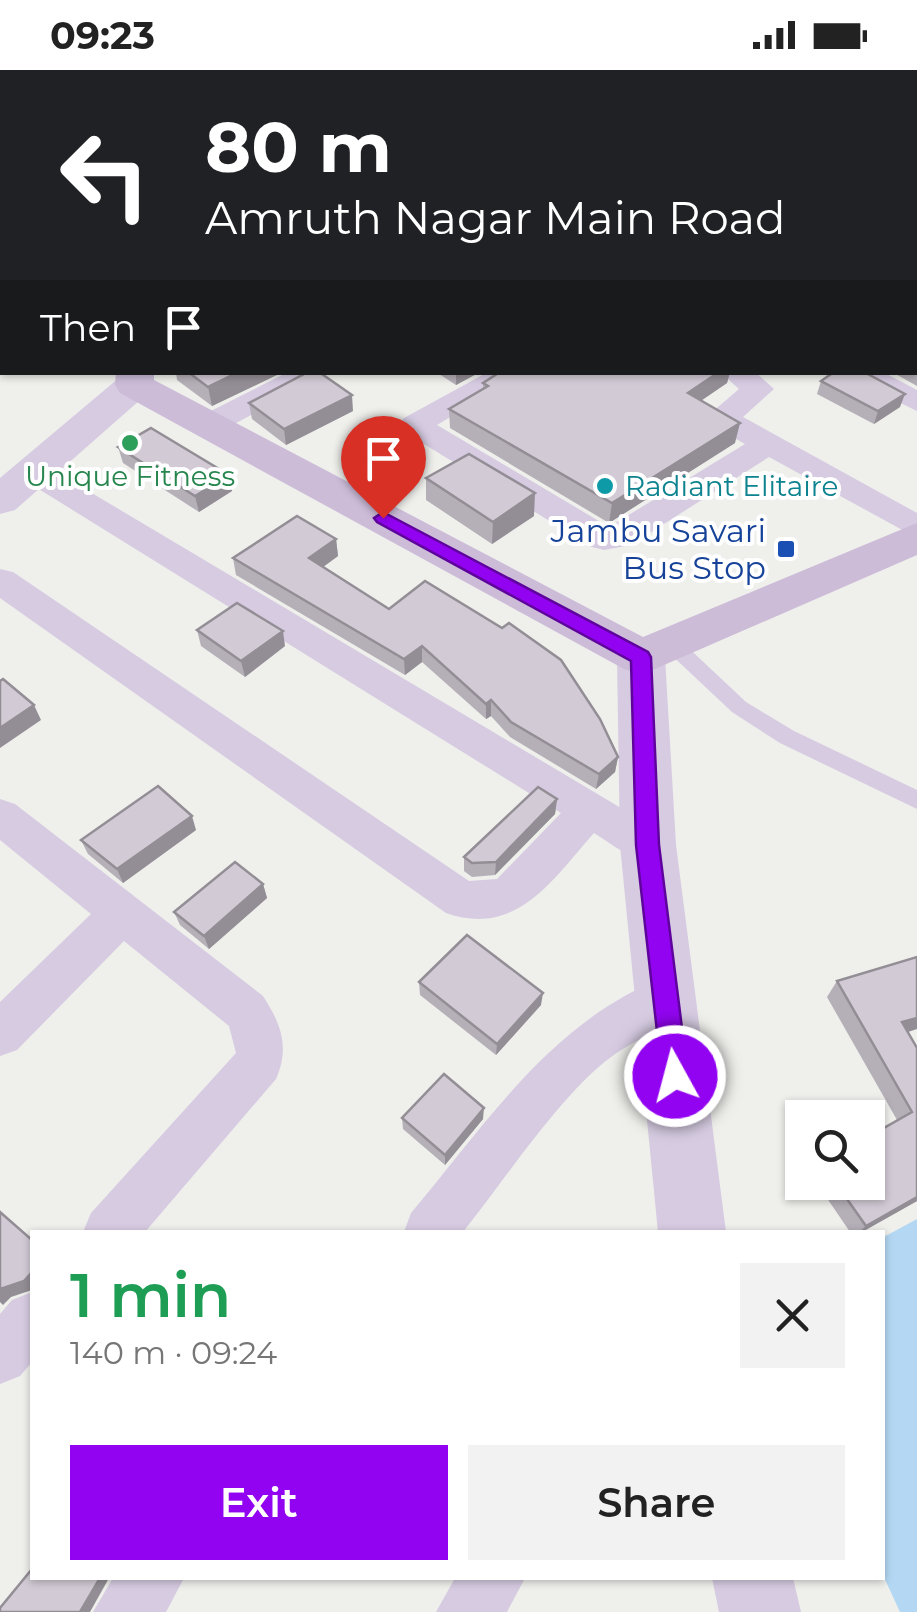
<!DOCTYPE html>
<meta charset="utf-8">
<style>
:root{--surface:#fff;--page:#f2f2f2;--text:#222;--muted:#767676;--accent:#9204f1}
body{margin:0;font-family:Montserrat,sans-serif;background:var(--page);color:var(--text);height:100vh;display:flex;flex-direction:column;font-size:38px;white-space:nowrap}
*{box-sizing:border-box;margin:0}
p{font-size:32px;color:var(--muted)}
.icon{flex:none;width:55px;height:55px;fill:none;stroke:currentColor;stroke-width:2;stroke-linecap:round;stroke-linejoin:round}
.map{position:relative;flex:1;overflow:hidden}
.sheet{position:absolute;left:30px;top:1160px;width:855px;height:350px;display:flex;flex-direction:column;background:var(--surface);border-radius:0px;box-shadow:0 2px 8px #0004}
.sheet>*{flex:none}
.guide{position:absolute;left:0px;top:0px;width:918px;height:305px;box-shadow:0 2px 8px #0004;background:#202124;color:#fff;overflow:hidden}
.controls{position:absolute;left:785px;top:1030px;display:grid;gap:20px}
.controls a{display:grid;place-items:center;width:100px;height:100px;border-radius:0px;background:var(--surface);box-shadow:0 2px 8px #0004;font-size:50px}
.pin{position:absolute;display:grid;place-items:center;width:85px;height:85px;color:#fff;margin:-102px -42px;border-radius:50% 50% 50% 0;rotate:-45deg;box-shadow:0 0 10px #0007}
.pin .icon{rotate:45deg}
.me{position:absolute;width:110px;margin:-55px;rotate:353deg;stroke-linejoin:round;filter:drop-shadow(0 0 8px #0008)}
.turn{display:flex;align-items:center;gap:35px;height:210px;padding:0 40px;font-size:45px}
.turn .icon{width:130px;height:130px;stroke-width:2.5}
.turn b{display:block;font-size:70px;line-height:85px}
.then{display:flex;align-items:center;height:95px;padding:0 40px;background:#0003;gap:20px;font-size:38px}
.round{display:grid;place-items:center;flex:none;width:105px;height:105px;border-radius:0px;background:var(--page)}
.overview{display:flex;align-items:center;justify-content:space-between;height:170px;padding:0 40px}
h1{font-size:60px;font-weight:600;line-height:75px;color:#1e9e55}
.cta{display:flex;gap:20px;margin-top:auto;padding:20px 40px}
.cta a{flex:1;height:115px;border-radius:0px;background:var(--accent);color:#fff;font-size:40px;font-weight:600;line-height:115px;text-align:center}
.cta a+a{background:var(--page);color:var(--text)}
.status{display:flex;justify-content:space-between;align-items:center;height:70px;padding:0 50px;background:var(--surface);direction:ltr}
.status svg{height:28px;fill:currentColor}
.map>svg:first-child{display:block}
.green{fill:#b4d8f3}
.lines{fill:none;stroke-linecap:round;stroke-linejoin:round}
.service{fill:#d6cbe1;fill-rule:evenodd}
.minor{fill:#d6cbe1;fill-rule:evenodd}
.tertiary{fill:#d6cbe1;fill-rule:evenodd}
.secondary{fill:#ccbcd8;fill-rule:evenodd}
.wall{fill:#b5afb7}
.shaded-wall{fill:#938e95}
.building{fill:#d2cbd5;stroke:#938e95;stroke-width:2.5}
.route{fill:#9204f1;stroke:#5f039d;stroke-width:2.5}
.leisure-dot{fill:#2e9e5b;stroke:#fff;stroke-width:4}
.culture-dot{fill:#0f9aa8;stroke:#fff;stroke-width:4}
.transit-dot{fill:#1a4fb4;stroke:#fff;stroke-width:4}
.labels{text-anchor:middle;stroke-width:8;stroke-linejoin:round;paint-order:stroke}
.far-leisure-label{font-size:28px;fill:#27864d;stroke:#fff}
.far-culture-label{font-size:28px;fill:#0d838f;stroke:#fff;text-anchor:start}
.transit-label{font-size:32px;fill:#164399;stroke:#fff;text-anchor:end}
</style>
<div class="status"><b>09:23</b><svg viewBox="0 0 49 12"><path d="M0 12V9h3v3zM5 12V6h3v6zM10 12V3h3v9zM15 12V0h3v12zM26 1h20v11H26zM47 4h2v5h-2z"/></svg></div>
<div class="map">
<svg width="917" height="1542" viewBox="0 0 917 1542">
<rect width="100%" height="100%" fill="#efefec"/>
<path class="green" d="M 917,1149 L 917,1542 L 900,1542 L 882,1503 L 882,1168 Z"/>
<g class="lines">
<path class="service" d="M 673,568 L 680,570 L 746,632 L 794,661 L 917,720 L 917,739 L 780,673 L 732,642 L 666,580 L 663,575 Z"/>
<path class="minor" d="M 0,0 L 12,0 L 1,6 Z
M 0,145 L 2,145 L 2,161 L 0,161 Z
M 288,302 L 326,302 L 322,308 L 219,362 L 197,362 L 192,355 L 197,348 Z
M 488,302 L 525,302 L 437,355 L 609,457 L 745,374 L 718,359 L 711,343 L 739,319 L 720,302 L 755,302 L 774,319 L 743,347 L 917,443 L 917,468 L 769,387 L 631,475 L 604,480 L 592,477 L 419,371 L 363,438 L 351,441 L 339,438 L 334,430 L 339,422 L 404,348 Z
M 845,302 L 883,302 L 917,320 L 917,341 L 849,308 Z
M 32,391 L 43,394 L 663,763 L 669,775 L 663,787 C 636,796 617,777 594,763 C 553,809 517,868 446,843 L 0,528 L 0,499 L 13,502 L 469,811 L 497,809 L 561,743 L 21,408 L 16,401 L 21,394 Z
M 0,729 L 15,734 L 263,926 C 281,954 290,977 276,1009 L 145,1162 L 83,1162 L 91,1143 L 236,983 L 229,956 L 124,871 L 17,980 L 0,986 L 0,932 L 91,844 L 0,770 Z
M 666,907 L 683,913 L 689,928 C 677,955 642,966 618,982 C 566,1016 504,1111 463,1162 L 404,1162 L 411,1143 C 486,1054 553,949 666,907 Z
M 32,1222 L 32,1292 L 20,1306 L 0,1314 L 0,1244 L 12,1230 Z
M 113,1508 L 184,1508 L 166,1542 L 93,1542 Z
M 455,1508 L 525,1508 L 507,1542 L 436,1542 Z"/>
<path class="tertiary" d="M 659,0 L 691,0 L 692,2 L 661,2 Z
M 134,303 L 148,307 L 153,315 L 148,323 L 15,440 L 0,444 L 0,408 L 120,307 Z
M 641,569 L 658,575 L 665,587 L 676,775 L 726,1162 L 658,1162 L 620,775 L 617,587 L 624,575 Z
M 712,1508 L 793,1508 L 801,1542 L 719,1542 Z"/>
<path class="secondary" d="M 144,0 L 173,0 L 174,2 L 146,2 Z
M 116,302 L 154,302 L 154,310 L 643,567 L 917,453 L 917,485 L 641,605 L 624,599 L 120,323 L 115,315 Z"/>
</g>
<path class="wall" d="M 266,0 L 602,0 L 595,2 L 271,2 Z
M 694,0 L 917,0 L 917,316 L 892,302 L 915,302 L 915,2 L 700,2 Z
M 176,302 L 283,302 L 212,336 L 177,310 Z
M 436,302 L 480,302 L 456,315 Z
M 500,302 L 730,302 L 727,313 L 701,331 L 735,373 L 609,453 L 450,358 L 449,339 L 483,319 L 483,313 Z
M 821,311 L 900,337 L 874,354 L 817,324 Z
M 249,333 L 353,341 L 286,375 L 252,349 Z
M 118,377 L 232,421 L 199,442 L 123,393 Z
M 426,408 L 534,446 L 492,474 L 426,430 Z
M 336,469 L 338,486 L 323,497 L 618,687 L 615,702 L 596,719 L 510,667 L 491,646 L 486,649 L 422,592 L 405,605 L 236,505 L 233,488 Z
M 197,560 L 285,576 L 245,607 L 201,576 Z
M 557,729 L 555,744 L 495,805 L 472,807 L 464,801 L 464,787 Z
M 196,760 L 123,813 L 88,784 L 81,770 Z
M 263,814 L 267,828 L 209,879 L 180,855 L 174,842 Z
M 837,911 L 908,962 L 917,1131 L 862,1162 L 850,1162 L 816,1112 L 868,1112 L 897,1050 L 827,927 Z
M 419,912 L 541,935 L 496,985 L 420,925 Z
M 402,1048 L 483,1049 L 445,1095 L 403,1059 Z"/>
<path class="shaded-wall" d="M 555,0 L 602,0 L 595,2 L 548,2 Z
M 2,104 L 2,135 L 0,135 L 0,105 Z
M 239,302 L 283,302 L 212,336 L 208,317 Z
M 456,302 L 480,302 L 456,315 Z
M 719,302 L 730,302 L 727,313 L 684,342 L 688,323 Z
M 905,324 L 900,337 L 874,354 L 878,341 Z
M 352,325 L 353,341 L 286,375 L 284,359 Z
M 740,353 L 735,373 L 609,453 L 612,433 Z
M 229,405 L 232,421 L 199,442 L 195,426 Z
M 535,423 L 534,446 L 492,474 L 493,452 Z
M 336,469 L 338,486 L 312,505 L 309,488 Z
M 283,561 L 285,576 L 245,607 L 241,591 Z
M 422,576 L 422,592 L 405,605 L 404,589 Z
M 491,630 L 491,646 L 486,649 L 486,634 Z
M 34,635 L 41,650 L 0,678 L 0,658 Z
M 618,687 L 615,702 L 596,719 L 599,704 Z
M 557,729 L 555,744 L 495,805 L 496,792 Z
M 192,746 L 196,760 L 123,813 L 117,799 Z
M 263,814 L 267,828 L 209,879 L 204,866 Z
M 543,923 L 541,935 L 496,985 L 497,974 Z
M 917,948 L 917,959 L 890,968 L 902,952 Z
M 484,1038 L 483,1049 L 445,1095 L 445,1085 Z
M 917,1127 L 917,1131 L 862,1162 L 859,1162 L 866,1156 Z
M 32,1202 L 32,1220 L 11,1227 L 3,1235 L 0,1232 L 0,1219 Z
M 100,1508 L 109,1508 L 90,1542 L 80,1542 Z"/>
<path class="building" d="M 295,0 L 555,0 L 548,2 L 299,2 Z
M 739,0 L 917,0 L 917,293 L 915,292 L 915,2 L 745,2 Z
M 0,21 L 2,23 L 2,104 L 0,105 Z
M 188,302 L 239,302 L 208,317 Z
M 308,302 L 319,302 L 352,325 L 284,359 L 249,333 Z
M 500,302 L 719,302 L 688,323 L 740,353 L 612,433 L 449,339 L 488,316 L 483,313 Z
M 834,302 L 864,302 L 905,324 L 878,341 L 821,311 Z
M 151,358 L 229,405 L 195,426 L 118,377 Z
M 469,384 L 535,423 L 493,452 L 426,408 Z
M 297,446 L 336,469 L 309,488 L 389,539 L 425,511 L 502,558 L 509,553 L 561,590 L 600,649 L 618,687 L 599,704 L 511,652 L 491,630 L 486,634 L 422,576 L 404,589 L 233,488 Z
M 237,533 L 283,561 L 241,591 L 197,560 Z
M 3,609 L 34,635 L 0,658 L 0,611 Z
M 158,716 L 192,746 L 117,799 L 81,770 Z
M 538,717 L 557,729 L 496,792 L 472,793 L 464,787 Z
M 235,792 L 263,814 L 204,866 L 174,842 Z
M 467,865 L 543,923 L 497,974 L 419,912 Z
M 917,887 L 917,948 L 902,952 L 917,978 L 917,1127 L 866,1156 L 835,1112 L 868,1112 L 868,1067 L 912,1042 L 837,911 Z
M 444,1004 L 484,1038 L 445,1085 L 402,1048 Z
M 0,1142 L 32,1170 L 32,1202 L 24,1211 L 0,1219 Z
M 32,1499 L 32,1508 L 100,1508 L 80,1542 L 0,1542 L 0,1538 Z"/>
<path class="route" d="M 383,442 L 648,582 L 651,587 L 659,775 L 688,1006 L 684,1015 L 675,1019 L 665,1015 L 662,1006 L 636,775 L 631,591 L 377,452 L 374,448 Z"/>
<circle class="leisure-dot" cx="130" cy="373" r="10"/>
<circle class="culture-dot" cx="605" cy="416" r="10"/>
<rect class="transit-dot" x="776" y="469" width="20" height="20" rx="5"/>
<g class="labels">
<g class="far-leisure-label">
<text x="130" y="416">Unique Fitness</text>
</g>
<g class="far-culture-label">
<text x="625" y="426">Radiant Elitaire</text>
</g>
<g class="transit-label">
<text x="766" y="472">Jambu Savari<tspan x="766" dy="37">Bus Stop</tspan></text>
</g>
</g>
</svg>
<div class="controls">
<a><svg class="icon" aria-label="search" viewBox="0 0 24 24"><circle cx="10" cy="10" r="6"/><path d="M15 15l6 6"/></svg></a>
</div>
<div class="pin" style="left:383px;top:448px;background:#d93025"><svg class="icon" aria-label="arrive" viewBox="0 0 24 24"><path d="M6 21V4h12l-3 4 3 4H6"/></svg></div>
<svg class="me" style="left:675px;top:1006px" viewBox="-20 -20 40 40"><circle r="17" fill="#9204f1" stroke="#fff" stroke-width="3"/><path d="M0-11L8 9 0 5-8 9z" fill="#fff"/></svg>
<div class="guide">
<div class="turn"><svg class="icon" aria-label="left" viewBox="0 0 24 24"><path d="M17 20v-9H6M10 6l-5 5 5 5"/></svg><div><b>80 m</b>Amruth Nagar Main Road</div></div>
<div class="then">Then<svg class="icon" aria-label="arrive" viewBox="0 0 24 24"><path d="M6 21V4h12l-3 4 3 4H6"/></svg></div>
</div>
<section class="sheet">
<div class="overview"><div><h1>1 min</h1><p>140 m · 09:24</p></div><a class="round"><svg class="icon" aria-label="close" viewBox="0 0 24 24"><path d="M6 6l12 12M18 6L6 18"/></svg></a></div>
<div class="cta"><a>Exit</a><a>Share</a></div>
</section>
</div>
